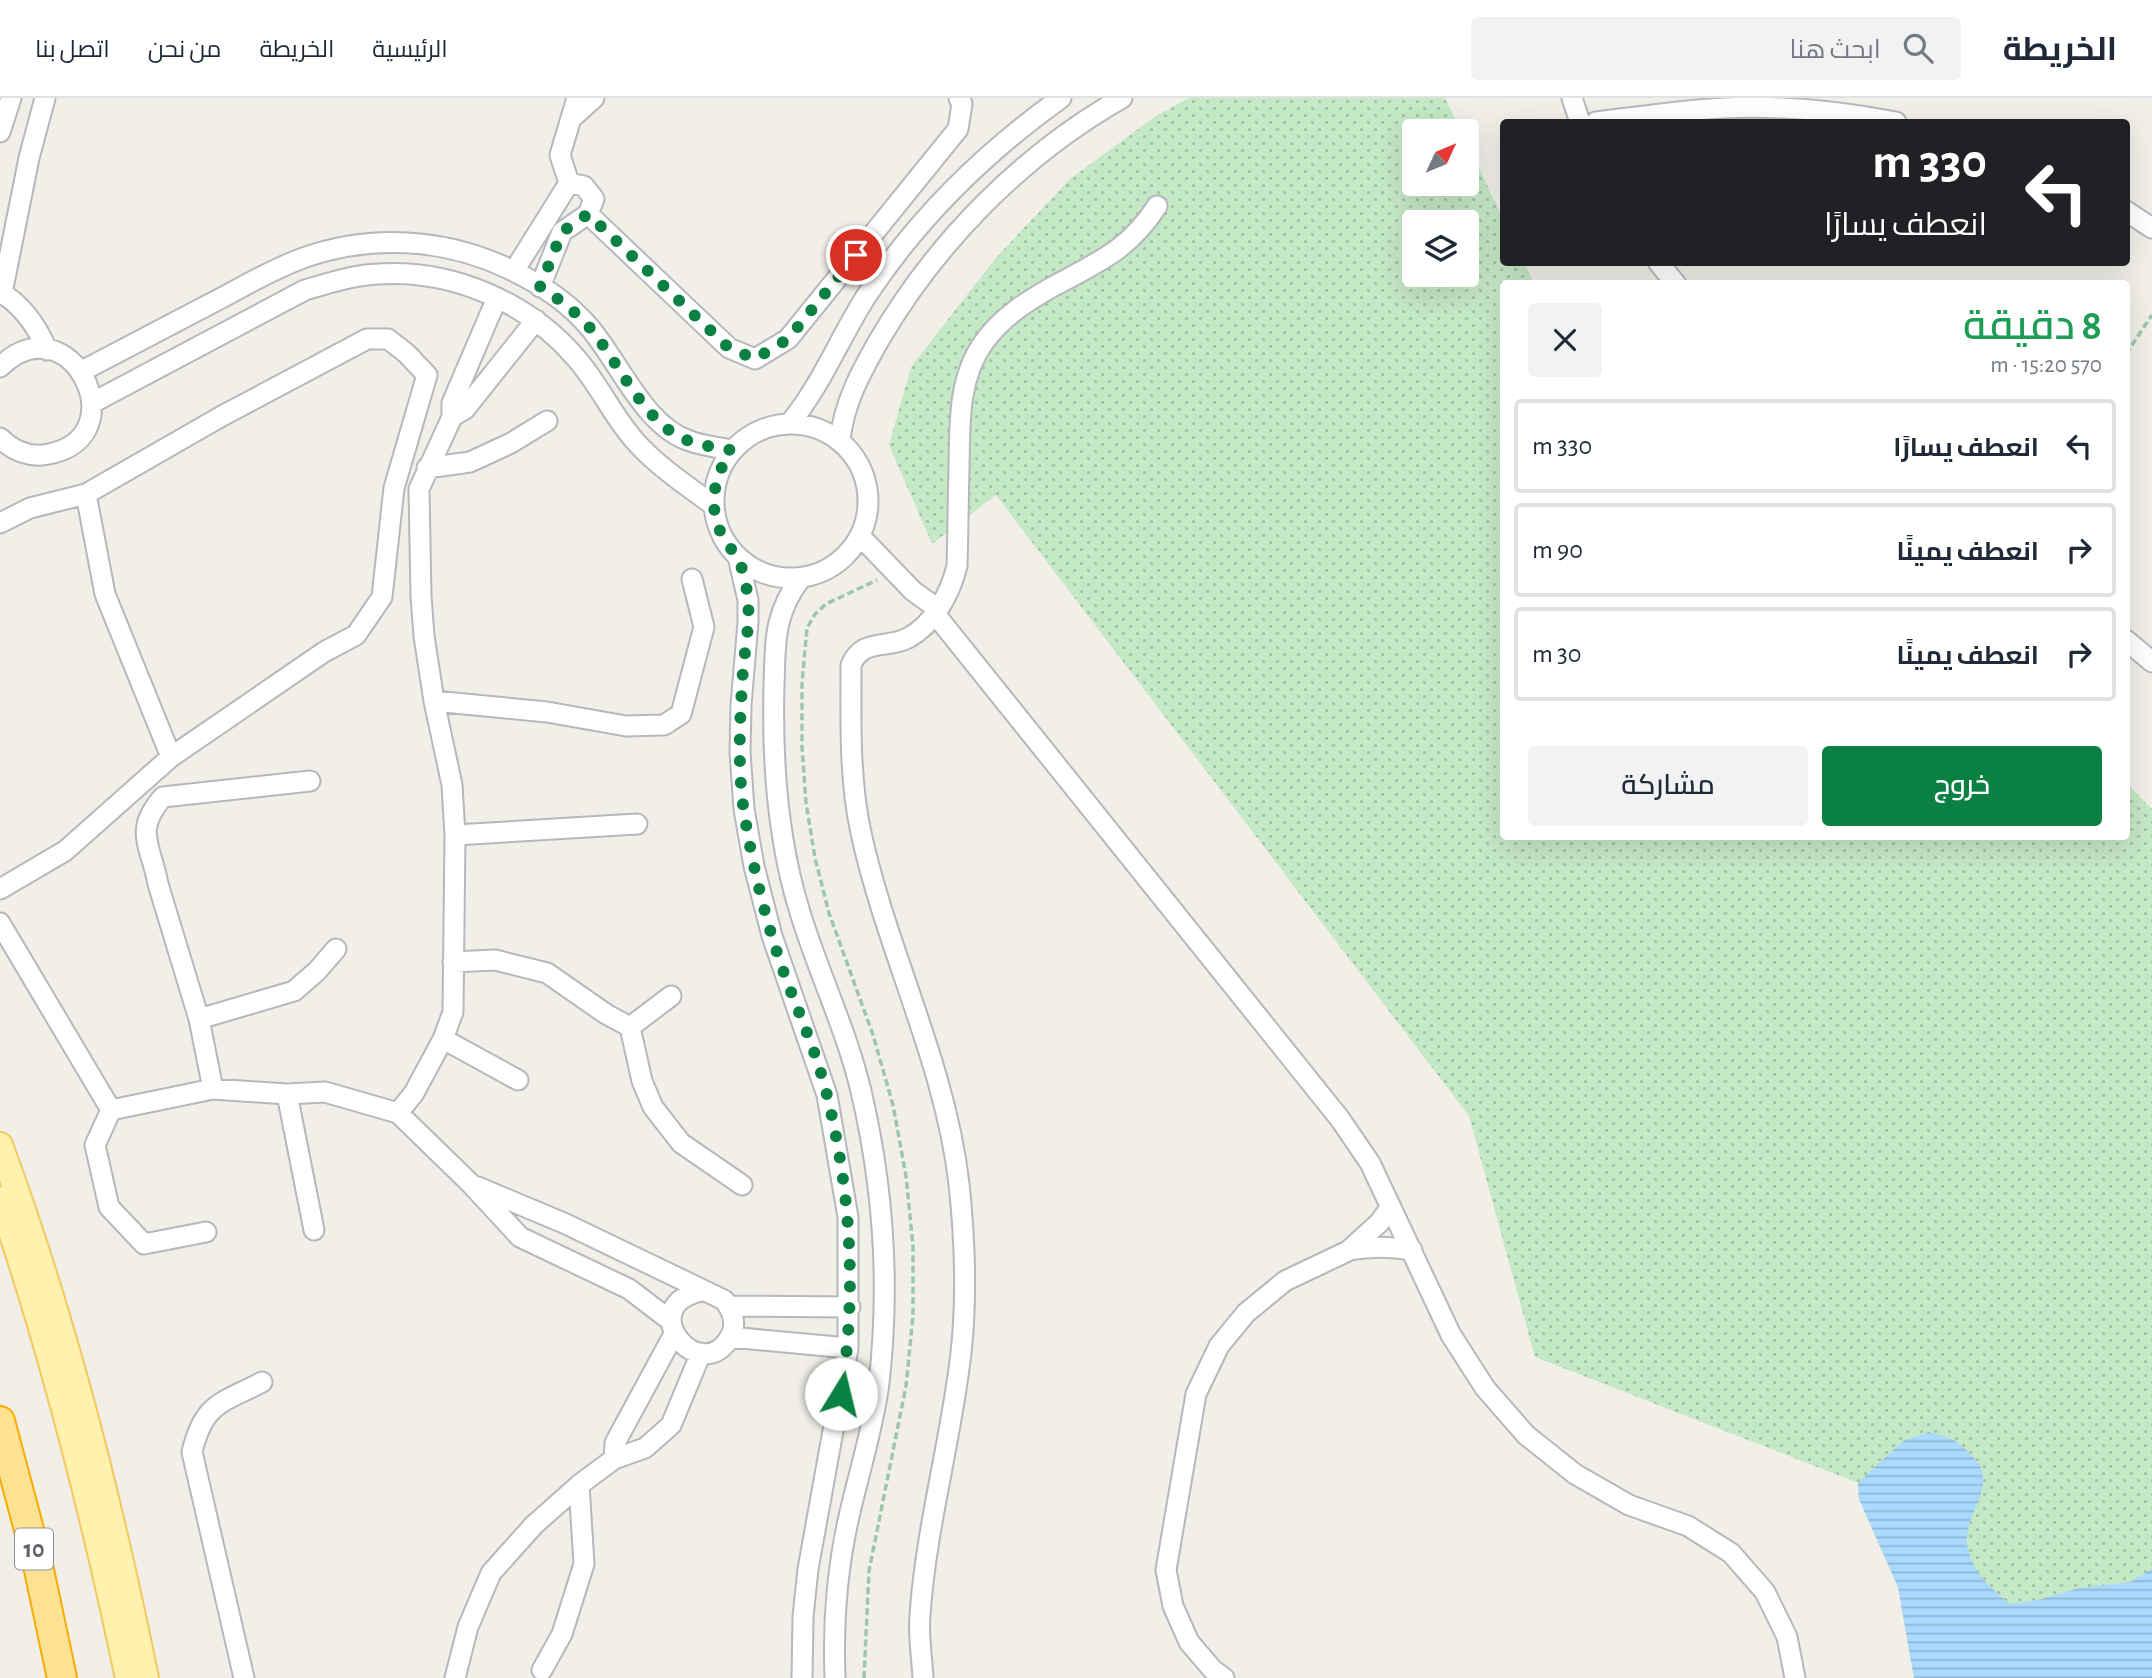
<!DOCTYPE html>
<html lang="ar">
<meta charset="utf-8">
<style>
:root{--surface:#fff;--page:#f2f2f3;--text:#1f2937;--muted:#747a83;--line:#e0e1e3;--accent:#0b8043}
body{margin:0;font-family:"Alegreya Sans",Cairo,sans-serif;background:var(--page);color:var(--text);direction:rtl;height:100vh;display:flex;flex-direction:column;font-size:26px;white-space:nowrap}
*{box-sizing:border-box;margin:0}
p{font-size:23px;color:var(--muted)}
.icon{flex:none;width:38px;height:38px;fill:none;stroke:currentColor;stroke-width:2;stroke-linecap:round;stroke-linejoin:round}
.map{position:relative;flex:1;overflow:hidden;direction:ltr}
.panel{position:absolute;left:1500px;top:182px;width:630px;height:560px;display:flex;flex-direction:column;background:var(--surface);border-radius:7px;box-shadow:0 7px 28px #0002;direction:rtl}
.panel>*{flex:none}
.guide{position:absolute;left:1500px;top:21px;width:630px;height:147px;border-radius:7px;box-shadow:0 7px 28px #0002;direction:rtl;background:#202124;color:#fff;overflow:hidden}
.needle{width:46px;rotate:46deg}
.controls{position:absolute;left:1402px;top:21px;display:grid;gap:14px}
.controls a{display:grid;place-items:center;width:77px;height:77px;border-radius:7px;background:var(--surface);box-shadow:0 7px 28px #0002;font-size:35px}
.pin{position:absolute;display:grid;place-items:center;width:60px;height:60px;color:#fff;margin:-30px;border:4px solid #fff;border-radius:50%;box-shadow:0 2px 7px #0007}
.me{position:absolute;width:77px;margin:-38px;rotate:9deg;stroke-linejoin:round;filter:drop-shadow(0 0 5px #0008)}
.turn{display:flex;align-items:center;gap:24px;height:147px;padding:0 28px;font-size:32px}
.turn .icon{width:91px;height:91px;stroke-width:2.5}
.turn b{display:block;font-size:49px;line-height:60px}
.round{display:grid;place-items:center;flex:none;width:74px;height:74px;border-radius:7px;background:var(--page)}
.headline{display:flex;align-items:center;justify-content:space-between;height:119px;padding:0 28px}
h1{font-size:42px;font-weight:600;line-height:52px;color:#1e9e55}
.primary-button{display:flex;gap:14px;margin-top:auto;padding:14px 28px}
.primary-button a{flex:1;height:80px;border-radius:7px;background:var(--accent);color:#fff;font-size:28px;font-weight:600;line-height:80px;text-align:center}
.primary-button a+a{background:var(--page);color:var(--text)}
ul{padding:0;list-style:none}
li{display:flex;align-items:center;gap:21px;height:94px;margin:0 14px 10px;padding:0 14px;border:4px solid var(--line);border-radius:7px}
li div{flex:1}
li b{display:block;font-size:26px}
li em{font-style:normal}
header{display:flex;align-items:center;gap:42px;box-sizing:border-box;height:98px;padding:0 35px;background:var(--surface);border-bottom:2px solid var(--line)}
header strong{font-size:33px}
nav{display:flex;gap:38px;margin-inline-start:auto;font-size:24px}
.search{width:490px;height:63px;background:var(--page);display:flex;align-items:center;gap:18px;box-sizing:border-box;padding:0 24px;border-radius:7px;color:var(--muted);font-size:26px}
.map>svg:first-child{display:block}
.grass{fill:url(#grass-dots);fill-rule:evenodd}
.water{fill:url(#water-rules)}
.lines{fill:none;stroke-linecap:round;stroke-linejoin:round}
.minor-casing{stroke:#b5b8bc;stroke-width:23}
.major-casing{stroke:#f2c960;stroke-width:28}
.highway-casing{stroke:#f9ab00;stroke-width:32}
.path{stroke:#9cc7a9;stroke-width:3.5;stroke-dasharray:7 3.5;stroke-linecap:butt}
.minor{stroke:#fff;stroke-width:19}
.major{stroke:#fff2af;stroke-width:24}
.highway{stroke:#fde293;stroke-width:28}
.route{stroke:#0b8043;stroke-width:12;stroke-dasharray:0 21.6}
.labels{text-anchor:middle;stroke-width:5;stroke-linejoin:round;paint-order:stroke}
.shield{fill:#fff;stroke:#8f9295;stroke-width:2}
.shield-label{font-size:24px;font-weight:bold;fill:#5f6368}
</style>
<header>
<strong>الخريطة</strong>
<div class="search"><svg class="icon" aria-label="search" viewBox="0 0 24 24"><circle cx="10" cy="10" r="6"/><path d="M15 15l6 6"/></svg>ابحث هنا</div>
<nav><a>الرئيسية</a><a>الخريطة</a><a>من نحن</a><a>اتصل بنا</a></nav>
</header>
<div class="map">
<svg width="2152" height="1580" viewBox="0 0 2152 1580">
<defs>
<pattern id="grass-dots" width="8" height="8" patternUnits="userSpaceOnUse" patternTransform="scale(1.75)"><rect width="8" height="8" fill="#c5e8c5"/><path d="M2 2h.1M6 6h.1" fill="none" stroke="#a3c0a4" stroke-width="1.8" stroke-linecap="round"/></pattern>
<pattern id="water-rules" width="6" height="5" patternUnits="userSpaceOnUse" patternTransform="scale(1.75)"><rect width="6" height="5" fill="#aadaff"/><path d="M0 2.5h6" fill="none" stroke="#8eb4d2"/></pattern>
</defs>
<rect width="100%" height="100%" fill="#f1efe8"/>
<path class="grass" d="M 1189,0 L 1445,0 L 1461,33 L 1414,33 L 1414,86 L 1466,86 L 1467,45 L 1503,121 L 1503,164 L 1524,165 L 1534,185 L 1503,186 L 1503,738 L 2126,738 L 2126,685 L 2152,711 L 2152,1580 L 1914,1580 L 1898,1489 L 1859,1401 L 1858,1385 L 1535,1259 L 1469,1018 L 996,397 L 932,446 L 889,347 L 911,269 L 995,161 L 1070,81 L 1156,18 ZM 1414,124 L 1466,124 L 1466,177 L 1414,177 Z"/>
<path class="water" d="M 1929,1334 C 1953,1341 1957,1341 1974,1360 C 2001,1389 1960,1416 1968,1451 C 1974,1476 1992,1491 2010,1506 L 2038,1502 L 2079,1490 L 2130,1484 L 2152,1471 L 2152,1580 L 1914,1580 L 1898,1489 L 1859,1401 L 1858,1385 L 1903,1343 Z"/>
<g class="lines">
<g class="minor-casing">
<path id="minor" d="M 1572,0 L 1580,24
M 573,19 L 594,0
M 1596,24 C 1630,20 1664,15 1698,12 C 1764,5 1832,12 1896,24
M 0,34 L 11,0
M 2126,113 L 2152,130
M 588,116 L 729,250 L 755,261 L 788,241 L 958,31 L 962,6 L 959,0
M 1658,164 L 1676,186
M 514,173 L 569,85 L 560,57 L 577,0
M 540,189 L 562,134 L 588,116 L 594,101 L 584,88 L 569,85
M 0,194 C 22,207 37,228 47,252
M 2,195 L 29,60 L 45,0
M 0,269 C 69,201 139,338 49,356 C 30,360 13,353 0,340
M 82,273 C 124,251 166,229 208,207 C 239,191 270,172 303,160 C 370,136 445,140 509,171 C 539,185 569,205 590,230 C 619,264 645,329 690,343 C 703,348 718,349 731,352
M 92,305 L 305,192 C 329,185 353,177 378,176 C 452,171 528,204 576,260 C 599,286 612,317 635,343 C 657,368 686,387 713,407
M 452,319 L 465,311 L 536,222
M 790,325 C 822,286 840,239 867,197 C 918,120 987,53 1061,0
M714 403a77 77 0 1 1 154 0a77 77 0 1 1-154 0Z
M 840,342 C 844,305 860,276 878,244 C 936,144 1022,57 1122,0
M 427,370 L 470,364 L 511,345 L 547,323
M 86,396 L 105,496 L 171,659
M 0,425 L 30,410 L 86,396 L 222,318 L 367,241 L 388,241 L 406,255 L 427,277 L 394,390 L 382,499 L 356,537 L 324,554 L 171,659 L 65,753 L 0,791
M 860,438 L 913,493 L 938,511
M 738,459 L 748,502 L 748,524 L 741,607 L 740,654 L 744,711 L 754,768 L 772,838 L 827,997 L 848,1119 L 848,1250 L 808,1471 L 803,1519 L 802,1580
M 801,480 C 791,493 783,508 779,525 C 774,545 775,566 774,587 C 772,661 777,739 799,811 C 817,872 846,930 861,993 C 883,1087 890,1188 879,1285 C 873,1332 858,1377 848,1423 C 837,1473 833,1528 835,1580
M 935,516 L 1340,1021 L 1370,1065 L 1451,1237 L 1485,1290 L 1526,1337 L 1575,1376 L 1629,1407 L 1688,1428 L 1731,1455 L 1765,1494 L 1787,1539 L 1795,1580
M 2126,542 L 2152,564
M 434,603 L 547,614 L 626,628 L 664,627 L 681,616 L 704,529 L 692,481
M 455,737 L 637,726
M 0,825 L 111,1012
M 453,864 L 495,862 L 547,875 L 606,916 L 630,929 L 671,898
M 199,921 L 294,893 L 317,873 L 336,851
M 630,929 L 642,983 L 653,1009 L 681,1045 L 742,1087
M 443,941 L 518,982
M 213,991 L 199,921 L 158,786 C 151,747 133,733 163,699 L 310,683
M 287,996 L 314,1132
M 398,1015 L 414,995 L 443,941 L 453,914 L 455,737 L 452,687 L 434,603 L 424,538 L 421,498 L 419,391 L 452,319 L 452,305 L 497,200
M 478,1089 L 566,1126 L 724,1202 C 732,1212 737,1225 731,1237 C 703,1293 630,1208 702,1193
M 206,1134 L 144,1146 L 109,1109 L 95,1047 L 111,1012 L 213,991 L 287,996 L 325,994 L 398,1015 L 471,1086 L 520,1139 L 629,1191 L 671,1223
M 1349,1152 C 1371,1148 1390,1148 1412,1152
M 729,1208 L 850,1209
M 730,1239 L 848,1250
M 614,1361 L 615,1345 L 674,1236
M 542,1572 L 562,1536 L 584,1466 L 579,1387
M 244,1580 L 192,1354 C 204,1305 220,1306 262,1284
M 455,1580 L 468,1529 L 491,1475 L 534,1427 L 579,1387 L 614,1361 L 645,1350 L 671,1327 L 701,1255
M 923,1580 C 922,1559 918,1537 920,1517 C 926,1429 951,1343 961,1255 C 967,1200 965,1142 959,1086 C 945,964 887,854 861,735 C 849,680 851,623 851,567 C 862,540 887,551 908,540 C 934,526 950,496 957,468 C 958,436 958,404 959,372 C 960,329 957,281 984,244 C 1002,219 1027,203 1054,188 C 1098,164 1129,152 1157,108
M 1224,1580 L 1213,1572 L 1189,1544 L 1173,1508 L 1166,1472 L 1196,1296 L 1219,1248 L 1246,1215 L 1285,1183 L 1348,1153 L 1379,1125 L 1391,1109"/>
</g>
<g class="major-casing">
<path id="major" d="M 0,1047 C 64,1220 109,1399 146,1580
M 0,1101 C 54,1258 94,1418 128,1580"/>
</g>
<g class="highway-casing">
<path id="highway" d="M 0,1323 L 36,1458 L 62,1580"/>
</g>
<path class="path" d="M 2126,256 L 2152,217
M 864,1580 L 869,1473 L 906,1288 L 913,1218 L 913,1148 L 906,1078 L 893,1007 L 873,937 L 829,815 L 815,760 L 806,705 L 802,649 L 802,585 L 807,530 L 815,516 L 826,506 L 877,482"/>
<use href="#minor" class="minor"/>
<use href="#major" class="major"/>
<use href="#highway" class="highway"/>
</g>
<g class="lines">
<path class="route" d="M 841,1296 C 857,1197 851,1095 827,997 C 817,956 800,918 785,878 C 766,825 753,770 744,714 C 737,668 740,619 743,572 C 745,549 750,526 748,504 C 747,490 744,470 736,458 C 733,452 727,447 724,441 C 707,410 713,381 731,352 C 717,349 702,348 689,343 C 645,328 619,264 590,230 C 576,214 558,200 540,189 L 562,134 L 588,116 L 729,250 L 755,261 L 788,241 L 856,157"/>
</g>
<g class="labels">
<rect class="shield" x="15" y="1430.5" width="38" height="41" rx="5"/>
<g class="shield-label">
<text x="34" y="1459">10</text>
</g>
</g>
</svg>
<div class="controls">
<a><svg class="needle" viewBox="-14 -14 28 28"><path d="M0-13l5 13h-10z" fill="#e53935"/><path d="M0 13l5-13h-10z" fill="#747a83"/></svg></a>
<a><svg class="icon" aria-label="layers" viewBox="0 0 24 24"><path d="M12 4l9 5-9 5-9-5zM3 14l9 5 9-5"/></svg></a>
</div>
<div class="pin" style="left:856px;top:157px;background:#d93025"><svg class="icon" aria-label="arrive" viewBox="0 0 24 24"><path d="M6 21V4h12l-3 4 3 4H6"/></svg></div>
<svg class="me" style="left:841px;top:1296px" viewBox="-20 -20 40 40"><circle r="19" fill="#fff"/><path d="M0-13L10 11 0 6-10 11z" fill="#0b8043"/></svg>
<div class="guide">
<div class="turn"><svg class="icon" aria-label="left" viewBox="0 0 24 24"><path d="M17 20v-9H6M10 6l-5 5 5 5"/></svg><div><b>330 m</b>انعطف يسارًا</div></div>
</div>
<section class="panel">
<div class="headline"><div><h1>8 دقيقة</h1><p>570 m · 15:20</p></div><a class="round"><svg class="icon" aria-label="close" viewBox="0 0 24 24"><path d="M6 6l12 12M18 6L6 18"/></svg></a></div>
<ul>
<li><svg class="icon" aria-label="left" viewBox="0 0 24 24"><path d="M17 20v-9H6M10 6l-5 5 5 5"/></svg><div><b>انعطف يسارًا</b></div><em>330 m</em></li>
<li><svg class="icon" aria-label="right" viewBox="0 0 24 24"><path d="M7 20v-9h11M14 6l5 5-5 5"/></svg><div><b>انعطف يمينًا</b></div><em>90 m</em></li>
<li><svg class="icon" aria-label="right" viewBox="0 0 24 24"><path d="M7 20v-9h11M14 6l5 5-5 5"/></svg><div><b>انعطف يمينًا</b></div><em>30 m</em></li>
</ul>
<div class="primary-button"><a>خروج</a><a>مشاركة</a></div>
</section>
</div>
